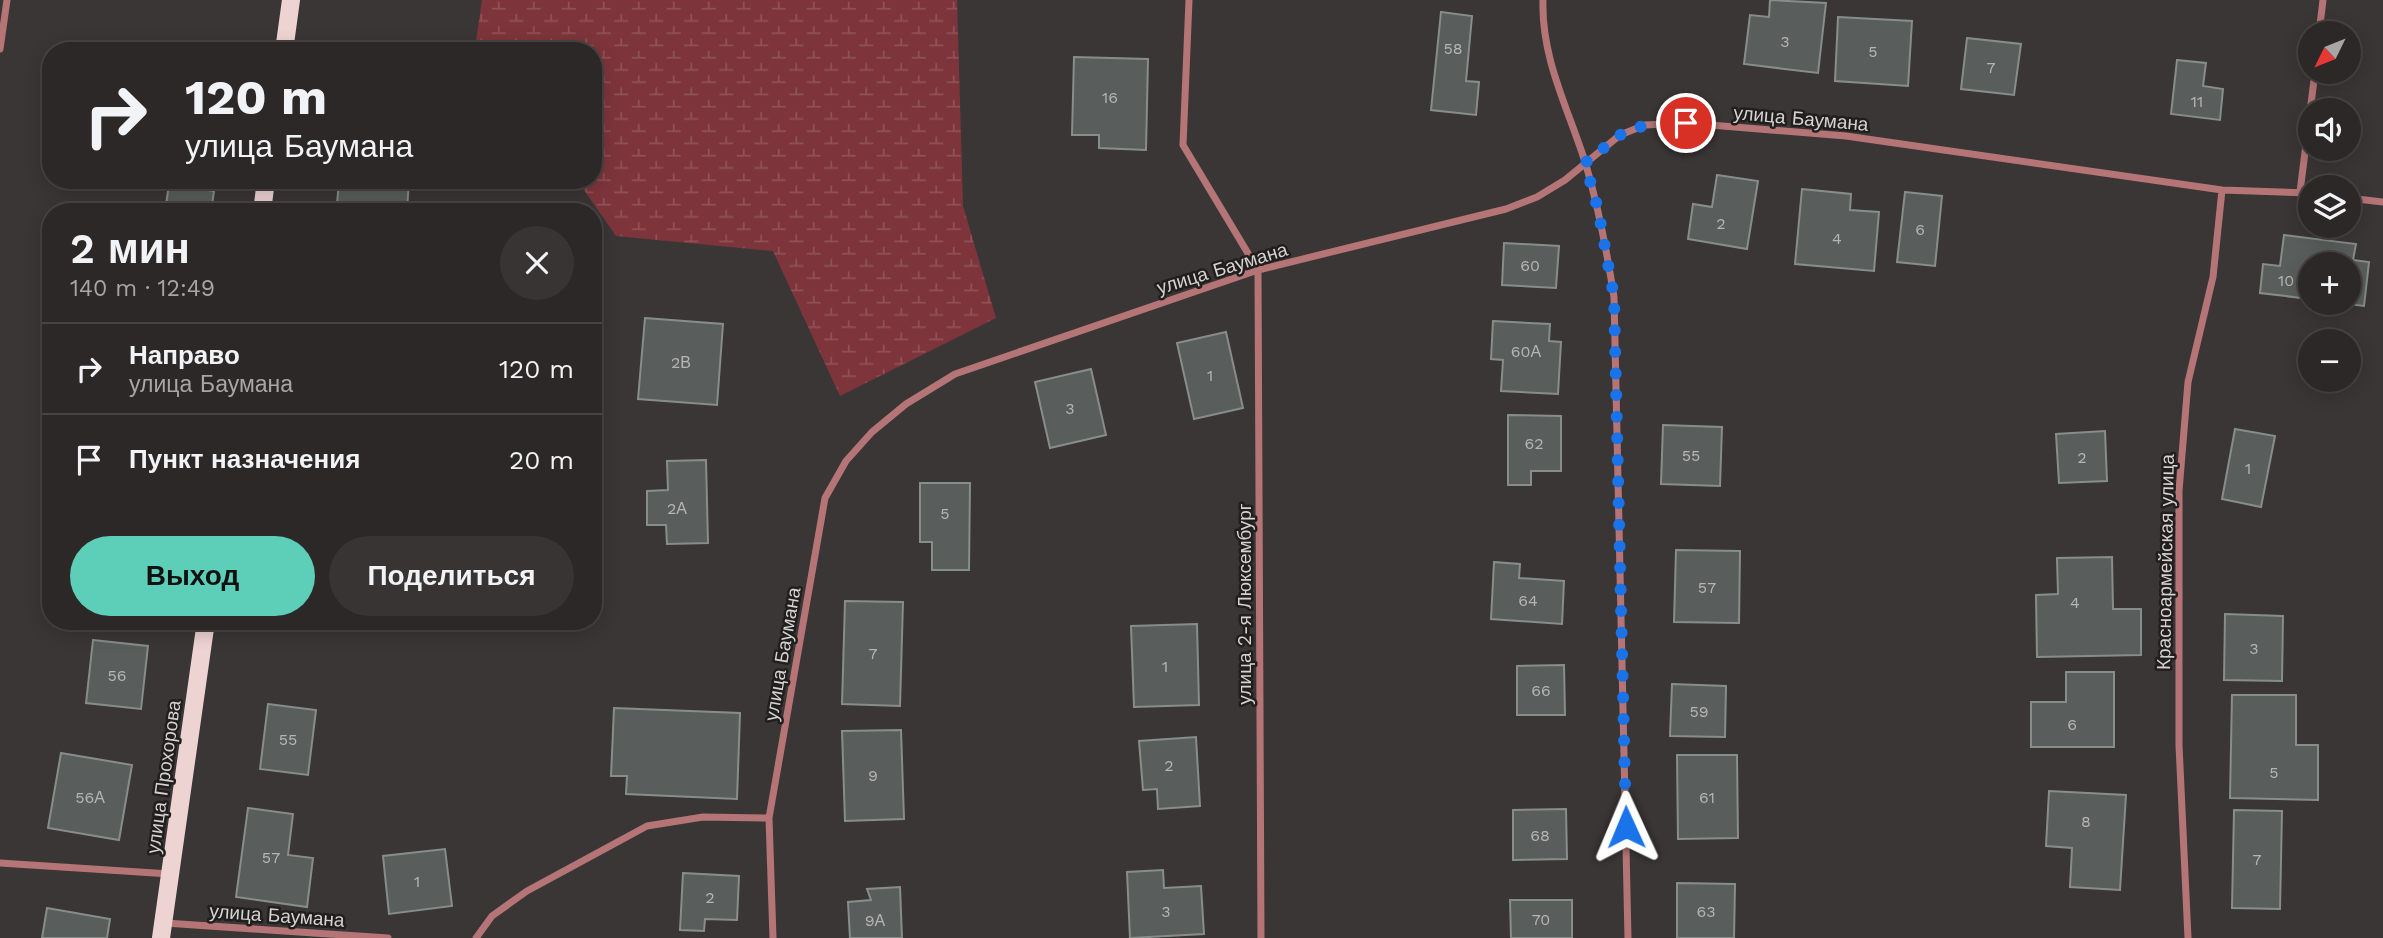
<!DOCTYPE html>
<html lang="ru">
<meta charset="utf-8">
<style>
:root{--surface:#2c2828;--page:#383434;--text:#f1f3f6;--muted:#a6a6a8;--line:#484445;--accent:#5dceb8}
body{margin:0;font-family:"Work Sans",sans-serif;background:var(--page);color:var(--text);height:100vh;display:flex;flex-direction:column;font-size:26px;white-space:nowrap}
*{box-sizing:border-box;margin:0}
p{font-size:23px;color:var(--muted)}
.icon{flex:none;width:38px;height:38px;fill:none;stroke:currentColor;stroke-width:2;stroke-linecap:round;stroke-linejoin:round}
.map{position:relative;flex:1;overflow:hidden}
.details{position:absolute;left:42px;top:203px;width:560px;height:427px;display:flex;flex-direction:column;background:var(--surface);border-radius:28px;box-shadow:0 4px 18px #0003,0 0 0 2px var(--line)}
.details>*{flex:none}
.guide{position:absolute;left:42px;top:42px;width:560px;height:147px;border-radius:28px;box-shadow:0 4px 18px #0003,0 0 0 2px var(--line);background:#2c2828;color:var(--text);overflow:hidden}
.needle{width:46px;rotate:227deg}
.fabs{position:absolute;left:2298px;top:21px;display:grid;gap:14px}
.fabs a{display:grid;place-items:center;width:63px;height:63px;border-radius:50%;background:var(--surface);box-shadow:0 4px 18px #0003,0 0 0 2px var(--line);font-size:35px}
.pin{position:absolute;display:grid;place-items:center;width:60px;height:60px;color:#fff;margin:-30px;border:4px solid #fff;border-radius:50%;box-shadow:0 2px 7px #0007}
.me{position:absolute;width:77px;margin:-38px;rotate:359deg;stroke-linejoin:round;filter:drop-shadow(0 0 5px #0008)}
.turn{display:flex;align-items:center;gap:24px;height:147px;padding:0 28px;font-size:32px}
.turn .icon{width:91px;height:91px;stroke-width:2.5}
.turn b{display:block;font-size:49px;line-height:60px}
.round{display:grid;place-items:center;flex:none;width:74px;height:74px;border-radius:37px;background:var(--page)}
.overview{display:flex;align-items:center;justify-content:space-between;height:119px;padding:0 28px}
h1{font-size:42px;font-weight:600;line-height:52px}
.cta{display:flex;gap:14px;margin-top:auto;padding:14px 28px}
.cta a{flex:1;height:80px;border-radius:42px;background:var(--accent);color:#111;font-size:28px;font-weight:600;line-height:80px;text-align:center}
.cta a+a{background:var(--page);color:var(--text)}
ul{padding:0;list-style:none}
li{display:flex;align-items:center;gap:21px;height:91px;padding:0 28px;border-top:2px solid var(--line)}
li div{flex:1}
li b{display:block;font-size:26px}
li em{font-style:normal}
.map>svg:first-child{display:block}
.wetland{fill:url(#wetland-marsh)}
.building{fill:#595e5c;stroke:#878d8b;stroke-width:2}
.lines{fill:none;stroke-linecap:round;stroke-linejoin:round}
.street{stroke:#b57577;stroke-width:7}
.primary{stroke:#eed3d3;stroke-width:18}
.route{stroke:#1a73e8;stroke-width:12;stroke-dasharray:0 21.6}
.labels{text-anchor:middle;stroke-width:5;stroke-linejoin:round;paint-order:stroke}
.number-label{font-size:16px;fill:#b6b5b4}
.street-label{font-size:19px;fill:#d5d2d2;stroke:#211e1e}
</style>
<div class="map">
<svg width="2383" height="938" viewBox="0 0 2383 938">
<defs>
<pattern id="wetland-marsh" width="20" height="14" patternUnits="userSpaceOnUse" patternTransform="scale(1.75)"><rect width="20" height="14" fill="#7d353b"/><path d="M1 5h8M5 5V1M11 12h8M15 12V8" fill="none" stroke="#8f5156"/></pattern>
</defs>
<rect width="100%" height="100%" fill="#3b3636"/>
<path class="wetland" d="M 482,0 L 957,0 L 963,206 L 996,318 L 840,396 L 773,251 L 616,236 L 577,180 L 593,180 L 593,51 L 484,51 L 476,41 Z"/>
<path class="building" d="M 1770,0 L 1826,3 L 1818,73 L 1744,64 L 1750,15 L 1769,17 Z
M 1441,12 L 1472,16 L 1466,81 L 1479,82 L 1476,115 L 1431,110 Z
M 1838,17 L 1912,21 L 1908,86 L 1835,81 Z
M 1967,38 L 2021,44 L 2014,95 L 1961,89 Z
M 1074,57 L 1148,59 L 1146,150 L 1099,148 L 1099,135 L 1072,135 Z
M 2177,60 L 2206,63 L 2203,86 L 2223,89 L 2220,120 L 2171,114 Z
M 1717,175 L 1758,181 L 1747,249 L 1688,239 L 1693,204 L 1712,207 Z
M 339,180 L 409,180 L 407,211 L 337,205 Z
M 169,184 L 214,191 L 211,212 L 165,212 Z
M 1802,189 L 1851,194 L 1850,210 L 1879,212 L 1874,271 L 1795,264 Z
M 1905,192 L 1942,196 L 1935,266 L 1897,262 Z
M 2284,235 L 2356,244 L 2353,260 L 2369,262 L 2364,306 L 2339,303 L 2348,303 L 2348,264 L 2310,264 L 2310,299 L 2260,293 L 2263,264 L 2280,266 Z
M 1504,243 L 1559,246 L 1556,288 L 1502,285 Z
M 645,318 L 723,324 L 717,405 L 638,399 Z
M 1493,321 L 1550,324 L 1549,341 L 1561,342 L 1558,394 L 1501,391 L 1503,360 L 1491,359 Z
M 1226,332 L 1243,408 L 1194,419 L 1177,343 Z
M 1091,369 L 1106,435 L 1050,448 L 1035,382 Z
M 1508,415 L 1561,416 L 1561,471 L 1531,471 L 1531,485 L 1508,485 Z
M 1663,425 L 1722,427 L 1720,486 L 1661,484 Z
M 2235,429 L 2275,436 L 2261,507 L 2222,499 Z
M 2105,431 L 2107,481 L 2059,483 L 2056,434 Z
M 706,460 L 708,543 L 667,544 L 666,525 L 647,525 L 647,491 L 668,490 L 667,461 Z
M 920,483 L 970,483 L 969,570 L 932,570 L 932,542 L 920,542 Z
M 1676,550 L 1740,551 L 1739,623 L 1674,622 Z
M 2112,557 L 2113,609 L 2141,609 L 2141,655 L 2037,657 L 2036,595 L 2058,594 L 2057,558 Z
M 1494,562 L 1520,564 L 1519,578 L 1564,581 L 1562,624 L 1491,619 Z
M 845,601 L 903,602 L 900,706 L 842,704 Z
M 2225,614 L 2283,616 L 2282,681 L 2224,680 Z
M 1197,624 L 1199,705 L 1134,707 L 1131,626 Z
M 93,640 L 148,646 L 141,709 L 86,703 Z
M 1564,665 L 1565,715 L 1517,715 L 1517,666 Z
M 2066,672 L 2114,672 L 2114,747 L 2031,747 L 2031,702 L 2066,702 Z
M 1672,684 L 1726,686 L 1725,737 L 1670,736 Z
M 2232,695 L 2296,695 L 2296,745 L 2318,745 L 2318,800 L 2230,798 Z
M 268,704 L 316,710 L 308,775 L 260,769 Z
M 614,708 L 740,713 L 737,799 L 626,794 L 627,776 L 611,776 Z
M 901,730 L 904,819 L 845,821 L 842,731 Z
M 1196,737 L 1200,806 L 1158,809 L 1157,789 L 1143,790 L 1139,741 Z
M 61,753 L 132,765 L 119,840 L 48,828 Z
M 1677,755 L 1737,755 L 1738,838 L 1678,839 Z
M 2049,791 L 2126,795 L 2120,890 L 2070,887 L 2072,848 L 2046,846 Z
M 248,808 L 293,814 L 288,855 L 313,858 L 307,907 L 236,897 Z
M 1566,809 L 1567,859 L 1513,860 L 1513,810 Z
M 2234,810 L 2282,811 L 2280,909 L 2232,908 Z
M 445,849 L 452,906 L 389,914 L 383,856 Z
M 1163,870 L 1164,888 L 1201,886 L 1204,934 L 1130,938 L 1127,872 Z
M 683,873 L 739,876 L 737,920 L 705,919 L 704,931 L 680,930 Z
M 1677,883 L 1735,884 L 1734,938 L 1677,938 Z
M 900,887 L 902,938 L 850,938 L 848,902 L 871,900 L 867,889 Z
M 1510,900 L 1572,900 L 1572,938 L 1511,938 Z
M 47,908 L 110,919 L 107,938 L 42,938 Z"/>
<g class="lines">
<path class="street" d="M 1189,0 L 1183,145 L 1258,270 L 1261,938
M 1543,0 C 1541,59 1569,110 1586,165 C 1599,209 1607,252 1614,297 L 1628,938
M 2319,33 L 2323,0
M 0,49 L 7,0
M 2300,192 L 2315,72
M 2348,198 L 2383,202
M 769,818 L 773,938
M 0,863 L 170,874
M 165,923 L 388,938
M 476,938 L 492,916 L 527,891 L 647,826 L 703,817 L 769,818 L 825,498 L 846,461 L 872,432 L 906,404 L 955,374 L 1258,270 L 1506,209 L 1537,197 L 1565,180 L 1620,135 L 1645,125 L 1686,123 L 1846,136 L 2222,190 L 2310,193
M 2188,938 L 2179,745 L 2179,491 L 2188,382 L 2213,277 L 2222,190"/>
<path class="primary" d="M 284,51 L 291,0
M 262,212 L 266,180
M 161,938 L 206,621"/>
</g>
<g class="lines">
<path class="route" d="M 1626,827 L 1614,297 L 1598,209 L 1585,163 L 1620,135 L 1645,125 L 1686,123"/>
</g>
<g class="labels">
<g class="number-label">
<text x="1785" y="47">3</text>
<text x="1453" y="54">58</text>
<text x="1873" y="57">5</text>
<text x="1991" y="73">7</text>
<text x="1110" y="103">16</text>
<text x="2197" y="107">11</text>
<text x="1721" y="229">2</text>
<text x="1920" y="235">6</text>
<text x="1837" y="244">4</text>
<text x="1530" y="271">60</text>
<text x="2286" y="286">10</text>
<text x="1526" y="357">60А</text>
<text x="681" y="368">2В</text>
<text x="1210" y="381">1</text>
<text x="1070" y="414">3</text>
<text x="1534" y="449">62</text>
<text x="1691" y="461">55</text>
<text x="2082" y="463">2</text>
<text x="2248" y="474">1</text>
<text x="677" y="514">2А</text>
<text x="945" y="519">5</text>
<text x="1707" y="593">57</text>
<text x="1528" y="606">64</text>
<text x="2075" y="608">4</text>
<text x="2254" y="654">3</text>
<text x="873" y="659">7</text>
<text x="1165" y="672">1</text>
<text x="117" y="681">56</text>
<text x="1541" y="696">66</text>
<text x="1699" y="717">59</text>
<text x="2072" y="730">6</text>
<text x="288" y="745">55</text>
<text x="1169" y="771">2</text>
<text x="2274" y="778">5</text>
<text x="873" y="781">9</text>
<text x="90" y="803">56А</text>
<text x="1707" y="803">61</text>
<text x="2086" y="827">8</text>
<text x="1540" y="841">68</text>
<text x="271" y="863">57</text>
<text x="2257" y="865">7</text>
<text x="417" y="887">1</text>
<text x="710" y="903">2</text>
<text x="1166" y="917">3</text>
<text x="1706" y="917">63</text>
<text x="1541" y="925">70</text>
<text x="875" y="926">9А</text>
</g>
<g class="street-label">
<text transform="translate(1801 118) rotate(5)" y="7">улица Баумана</text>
<text transform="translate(1222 268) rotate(-17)" y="7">улица Баумана</text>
<text transform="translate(2165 562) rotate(-89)" y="7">Красноармейская улица</text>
<text transform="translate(1244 604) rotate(-90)" y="7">улица 2-я Люксембург</text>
<text transform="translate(782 654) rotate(-80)" y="7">улица Баумана</text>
<text transform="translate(163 777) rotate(-82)" y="7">улица Прохорова</text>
<text transform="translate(277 915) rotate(4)" y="7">улица Баумана</text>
</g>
</g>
</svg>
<div class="fabs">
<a><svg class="needle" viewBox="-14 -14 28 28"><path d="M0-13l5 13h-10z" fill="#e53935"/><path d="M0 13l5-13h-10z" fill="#a6a6a8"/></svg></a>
<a><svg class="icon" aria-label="sound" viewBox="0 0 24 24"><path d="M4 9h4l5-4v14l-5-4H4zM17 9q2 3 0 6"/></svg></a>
<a><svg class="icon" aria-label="layers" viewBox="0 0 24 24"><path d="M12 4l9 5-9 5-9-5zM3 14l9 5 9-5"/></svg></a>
<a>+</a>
<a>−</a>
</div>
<div class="pin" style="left:1686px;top:123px;background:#d93025"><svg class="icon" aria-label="arrive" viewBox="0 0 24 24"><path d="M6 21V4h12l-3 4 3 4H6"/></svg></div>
<svg class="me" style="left:1626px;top:827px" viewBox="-20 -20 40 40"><path d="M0-17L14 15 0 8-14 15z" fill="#1a73e8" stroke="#fff" stroke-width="4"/></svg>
<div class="guide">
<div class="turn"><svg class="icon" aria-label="right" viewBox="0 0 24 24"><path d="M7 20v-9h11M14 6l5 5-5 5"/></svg><div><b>120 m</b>улица Баумана</div></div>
</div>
<section class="details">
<div class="overview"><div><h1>2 мин</h1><p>140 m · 12:49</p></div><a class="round"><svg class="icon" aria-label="close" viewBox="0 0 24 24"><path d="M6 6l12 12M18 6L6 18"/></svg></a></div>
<ul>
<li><svg class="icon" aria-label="right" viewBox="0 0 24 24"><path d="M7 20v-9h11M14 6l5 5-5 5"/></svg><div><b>Направо</b><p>улица Баумана</p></div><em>120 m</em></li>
<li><svg class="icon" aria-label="arrive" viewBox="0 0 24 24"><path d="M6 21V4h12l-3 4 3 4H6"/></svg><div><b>Пункт назначения</b></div><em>20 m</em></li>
</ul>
<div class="cta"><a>Выход</a><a>Поделиться</a></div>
</section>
</div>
